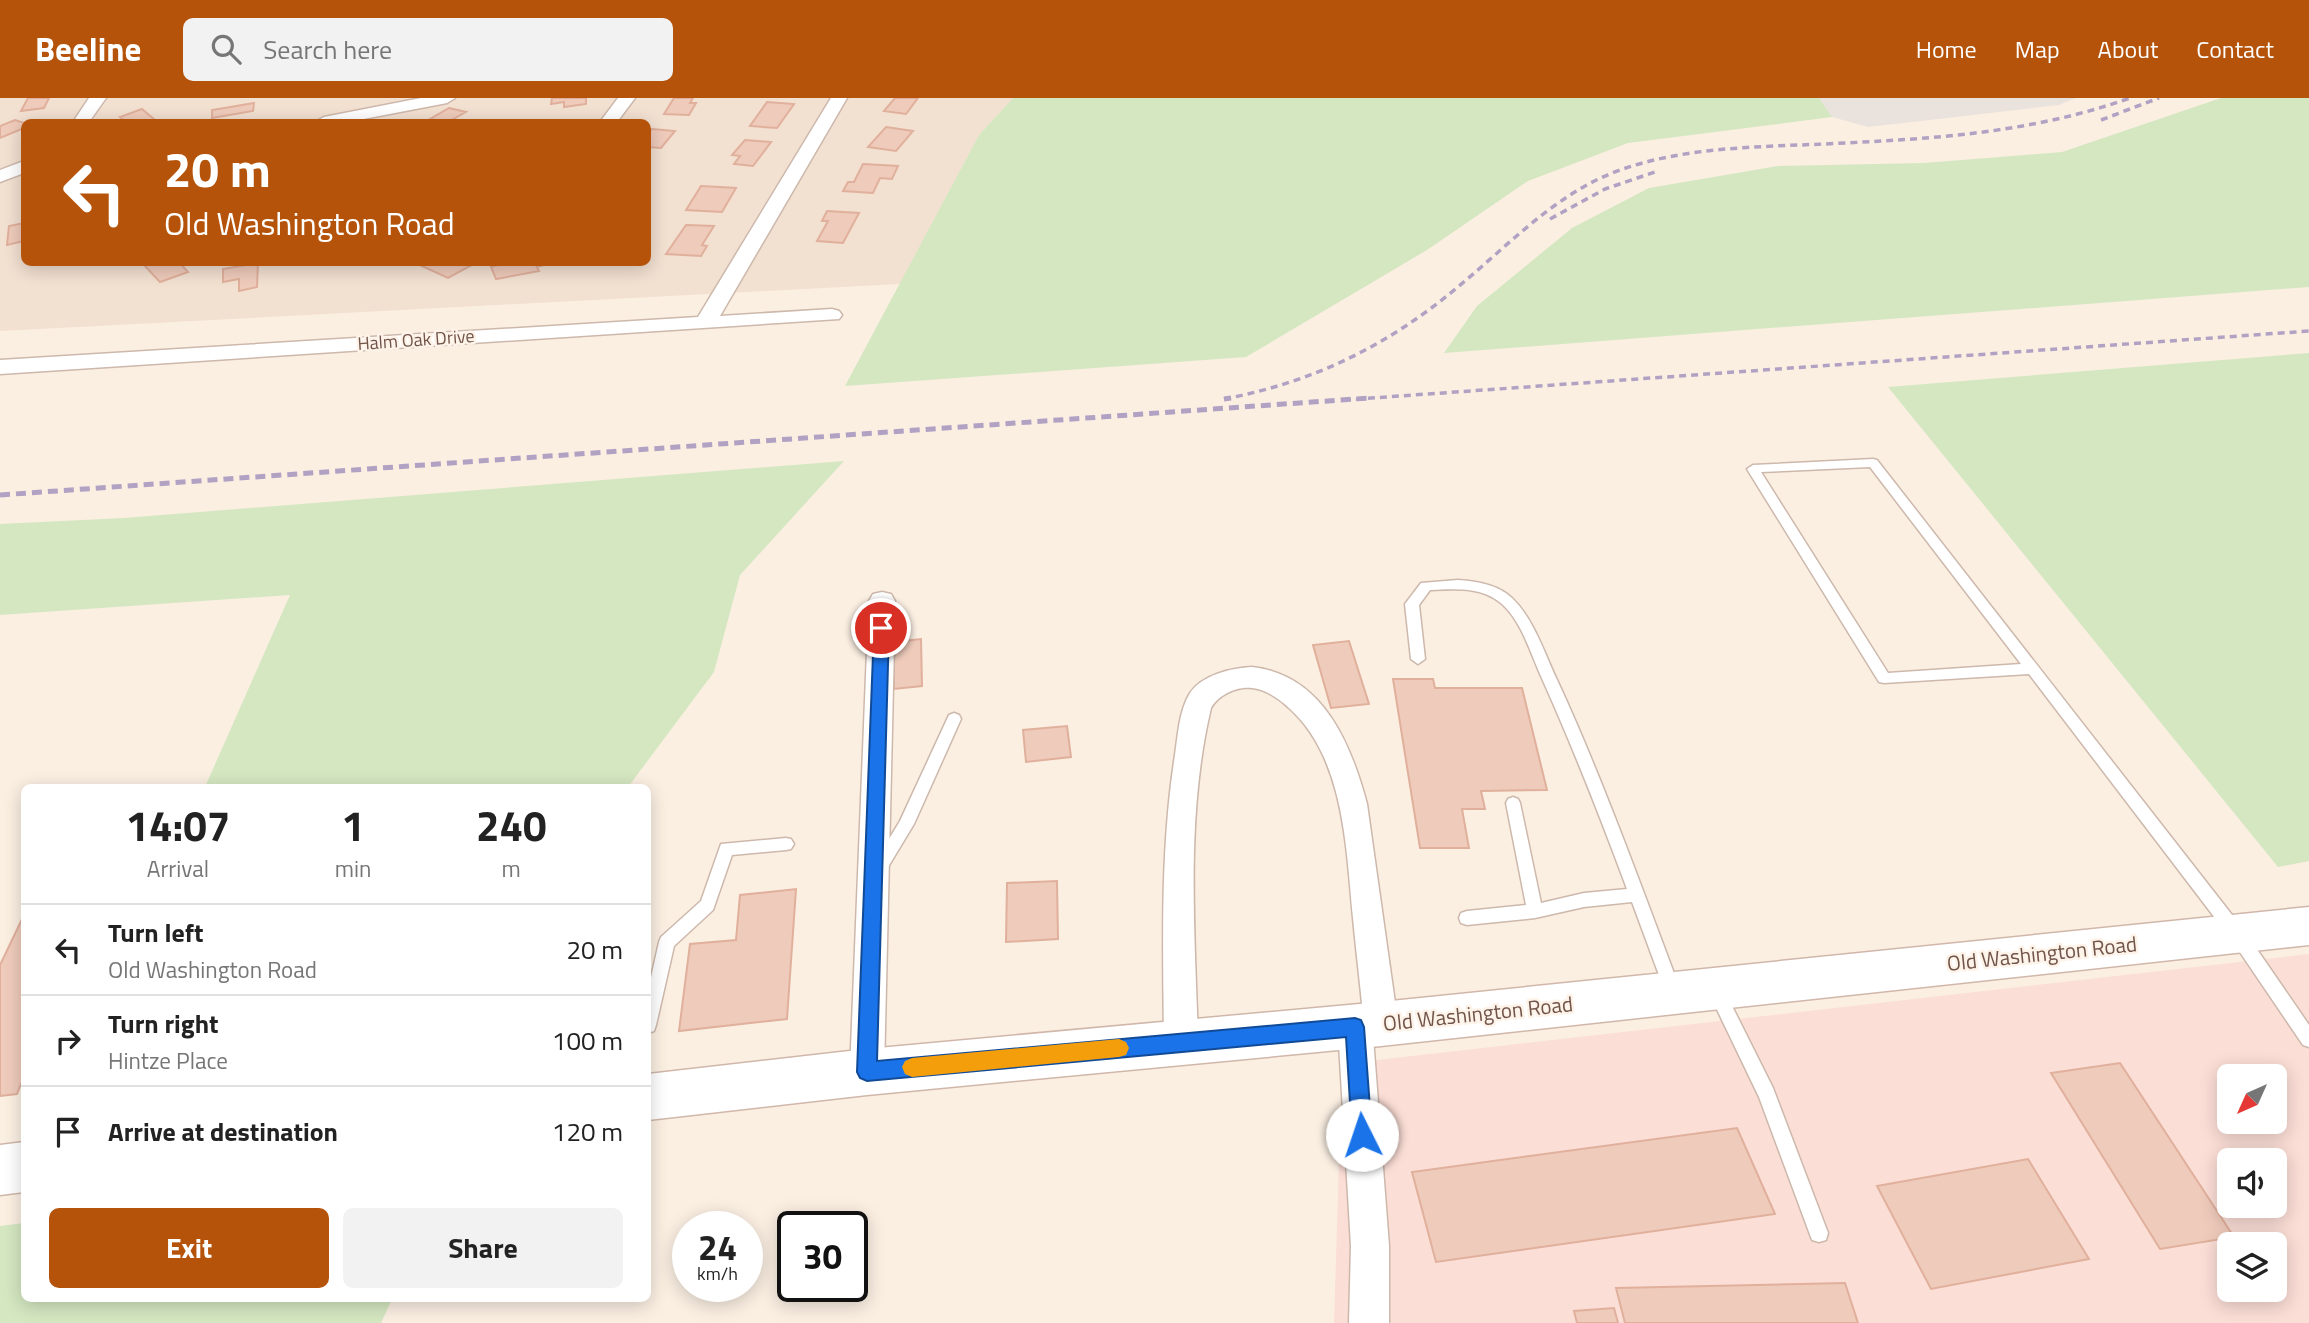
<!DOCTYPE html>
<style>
:root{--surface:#fff;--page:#f2f2f2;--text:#222;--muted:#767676;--line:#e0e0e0;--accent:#b45309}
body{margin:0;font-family:"Titillium Web",sans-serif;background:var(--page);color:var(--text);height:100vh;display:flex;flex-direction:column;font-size:26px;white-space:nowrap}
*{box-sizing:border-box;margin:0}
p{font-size:23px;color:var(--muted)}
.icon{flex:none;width:38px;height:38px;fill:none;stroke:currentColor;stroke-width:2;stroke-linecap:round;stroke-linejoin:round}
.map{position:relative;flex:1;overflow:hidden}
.details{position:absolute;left:21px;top:686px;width:630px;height:518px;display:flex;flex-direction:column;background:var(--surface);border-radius:10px;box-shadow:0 4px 18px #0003}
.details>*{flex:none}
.top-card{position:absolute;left:21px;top:21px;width:630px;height:147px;border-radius:10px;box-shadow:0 4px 18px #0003;background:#b45309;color:#fff;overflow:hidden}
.needle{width:46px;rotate:225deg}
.fabs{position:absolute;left:2217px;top:966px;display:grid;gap:14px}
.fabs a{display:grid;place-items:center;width:70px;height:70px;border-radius:10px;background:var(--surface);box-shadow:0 4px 18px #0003;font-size:35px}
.speed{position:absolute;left:672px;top:1113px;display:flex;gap:14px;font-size:35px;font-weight:700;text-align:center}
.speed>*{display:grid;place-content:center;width:91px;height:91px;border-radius:50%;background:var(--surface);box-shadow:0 4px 18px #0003;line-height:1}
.speed small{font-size:18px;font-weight:400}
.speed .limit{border:4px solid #111;border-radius:10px;background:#fff;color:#111}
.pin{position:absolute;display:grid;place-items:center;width:60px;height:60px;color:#fff;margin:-30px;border:4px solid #fff;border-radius:50%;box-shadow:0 2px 7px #0007}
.me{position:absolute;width:77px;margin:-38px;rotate:356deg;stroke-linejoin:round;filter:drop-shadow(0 0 5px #0008)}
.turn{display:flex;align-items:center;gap:24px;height:147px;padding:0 28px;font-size:32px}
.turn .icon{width:91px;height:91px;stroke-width:2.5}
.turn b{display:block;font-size:49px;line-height:60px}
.eta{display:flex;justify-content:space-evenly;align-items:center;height:119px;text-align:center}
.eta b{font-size:42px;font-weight:700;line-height:49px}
.primary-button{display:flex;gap:14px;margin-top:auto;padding:14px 28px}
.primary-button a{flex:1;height:80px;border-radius:10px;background:var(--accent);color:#fff;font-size:28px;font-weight:700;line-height:80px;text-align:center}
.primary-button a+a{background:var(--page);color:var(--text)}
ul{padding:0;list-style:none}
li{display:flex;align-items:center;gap:21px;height:91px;padding:0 28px;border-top:2px solid var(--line)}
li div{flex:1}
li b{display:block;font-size:26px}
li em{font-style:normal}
header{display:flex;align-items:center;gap:42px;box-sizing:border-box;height:98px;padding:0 35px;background:var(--accent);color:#fff}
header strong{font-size:33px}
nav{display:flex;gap:38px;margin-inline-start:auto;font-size:24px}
.search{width:490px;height:63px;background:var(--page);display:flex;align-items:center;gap:18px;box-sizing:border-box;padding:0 24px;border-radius:10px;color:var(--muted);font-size:26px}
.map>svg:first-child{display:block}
.residential{fill:#f2e0d1;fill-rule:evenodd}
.commercial{fill:#fbded6;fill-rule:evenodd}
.industrial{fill:#eae2dd}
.green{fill:#d4e7c1}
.building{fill:#efcbbb;stroke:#e0b09c;stroke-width:2}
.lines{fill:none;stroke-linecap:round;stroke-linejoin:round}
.service-casing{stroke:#cdb8ac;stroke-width:3}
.minor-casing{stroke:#cdb8ac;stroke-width:3}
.secondary-casing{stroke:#d0b7aa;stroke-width:3}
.service{fill:#fff;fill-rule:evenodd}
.minor{fill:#fff;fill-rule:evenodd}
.secondary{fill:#fff;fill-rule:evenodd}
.rail-far1{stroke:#b1a2c3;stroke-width:3.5;stroke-dasharray:7 5;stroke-linecap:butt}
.rail{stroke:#b1a2c3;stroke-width:5;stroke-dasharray:10 6;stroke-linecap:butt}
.route{fill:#1a73e8;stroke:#114b97;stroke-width:2}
.slow{fill:#f59e0b}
.labels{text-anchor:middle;stroke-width:5;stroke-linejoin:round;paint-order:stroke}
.far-street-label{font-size:18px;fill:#71544a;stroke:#fef3e8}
.street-label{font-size:21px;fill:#71544a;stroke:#fef3e8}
</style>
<header>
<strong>Beeline</strong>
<div class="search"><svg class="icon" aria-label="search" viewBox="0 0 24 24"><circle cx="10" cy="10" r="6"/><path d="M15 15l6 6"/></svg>Search here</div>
<nav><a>Home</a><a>Map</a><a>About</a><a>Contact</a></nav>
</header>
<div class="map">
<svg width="2309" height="1225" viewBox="0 0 2309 1225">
<rect width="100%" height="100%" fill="#fbefe2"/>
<path class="residential" d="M 0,0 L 1013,0 L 979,37 L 900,186 L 0,233 ZM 24,24 L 648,24 L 648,164 L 24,164 Z"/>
<path class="commercial" d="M 2309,856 L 2309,1225 L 1334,1225 L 1342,966 ZM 2230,978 L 2275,978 L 2275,1024 L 2230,1024 ZM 2230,1062 L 2275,1062 L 2275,1108 L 2230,1108 ZM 2230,1146 L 2275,1146 L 2275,1192 L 2230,1192 Z"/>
<path class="industrial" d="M 1819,0 L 2076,0 L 2059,7 L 1868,29 L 1832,19 Z"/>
<path class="green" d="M 1013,0 L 1819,0 L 1832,19 L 1628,45 L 1528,83 L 1427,152 L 1246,259 L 845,288 L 979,37 Z
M 2221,0 L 2309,0 L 2309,189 L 1444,255 L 1477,208 L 1572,130 L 1649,90 L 1778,68 L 1924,65 L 2062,54 Z
M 2309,255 L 2309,763 L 2278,769 L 1888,289 Z
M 844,363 L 740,477 L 714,574 L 628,689 L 205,689 L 290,497 L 0,517 L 0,426 L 124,420 Z
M 24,1125 L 24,1200 L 392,1201 L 381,1225 L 0,1225 L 0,1128 Z"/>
<path class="building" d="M 28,0 L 49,0 L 44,10 L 21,13 Z
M 552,0 L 586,0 L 586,6 L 564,9 L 564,4 L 551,6 Z
M 674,0 L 693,0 L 690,5 L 696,5 L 689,17 L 664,16 Z
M 895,0 L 918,0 L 906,16 L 884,13 Z
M 767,4 L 794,6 L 777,30 L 750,28 Z
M 254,5 L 253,13 L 212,20 L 212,12 Z
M 449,10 L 466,14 L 448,24 L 430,21 Z
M 142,11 L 154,21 L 145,24 L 126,24 L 120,19 Z
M 15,22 L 24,25 L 24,30 L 0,40 L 0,28 Z
M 886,29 L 913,33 L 896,53 L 868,49 Z
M 652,31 L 675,33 L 661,50 L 648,49 L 648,36 Z
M 745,42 L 771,44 L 753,68 L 734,66 L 740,58 L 732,57 Z
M 863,66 L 898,68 L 892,81 L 880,80 L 873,95 L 843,93 L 848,84 L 854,84 Z
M 701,88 L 736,90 L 722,114 L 686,112 Z
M 827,113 L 859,115 L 843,145 L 817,143 L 828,123 L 822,123 Z
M 24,125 L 24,143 L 7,147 L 9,128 Z
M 686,127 L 714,128 L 702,147 L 707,148 L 701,158 L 666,156 Z
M 146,164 L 179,164 L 188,174 L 160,184 L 143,166 Z
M 428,164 L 463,164 L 470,168 L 448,180 L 422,168 Z
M 508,164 L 553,164 L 537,169 L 539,173 L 496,181 L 491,169 Z
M 258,165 L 257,189 L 239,193 L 239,181 L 223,184 L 223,171 Z
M 921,541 L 922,588 L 894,591 L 894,544 Z
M 1349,543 L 1369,606 L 1331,610 L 1313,547 Z
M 1393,581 L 1433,581 L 1435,590 L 1522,590 L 1547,692 L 1481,693 L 1485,711 L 1462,711 L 1469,750 L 1420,750 Z
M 1067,628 L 1071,659 L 1026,664 L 1023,632 Z
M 1057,783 L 1058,841 L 1006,844 L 1007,785 Z
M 796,791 L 787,921 L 679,933 L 690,846 L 736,842 L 740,797 Z
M 24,817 L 24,978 L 17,996 L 0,998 L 0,867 Z
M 2120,965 L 2234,1139 L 2160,1151 L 2051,975 Z
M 1737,1030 L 1775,1116 L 1436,1164 L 1412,1074 Z
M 2028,1061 L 2089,1161 L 1931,1191 L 1877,1088 Z
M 1845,1185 L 1858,1225 L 1625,1225 L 1616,1190 Z
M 1614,1210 L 1618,1225 L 1577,1225 L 1574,1213 Z"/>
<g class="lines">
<g class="service-casing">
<path id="service" d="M 1873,361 L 1877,362 L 2243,831 L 2309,927 L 2309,949 L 2303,947 L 2231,841 L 2029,576 L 1884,585 L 1879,584 L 1747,371 L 1753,367 ZM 1870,369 L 2021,566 L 1888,575 L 1761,374 Z
M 1458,482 C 1477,483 1498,487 1512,500 C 1534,521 1545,557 1558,584 C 1604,684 1641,788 1680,891 L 1678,896 L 1672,899 L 1666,896 L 1632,804 L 1584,809 L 1535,820 L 1467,827 L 1461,825 L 1459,820 L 1461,815 L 1467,813 L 1526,807 L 1506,705 L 1508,701 L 1513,699 L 1518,701 L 1520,705 L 1541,805 L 1584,795 L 1627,791 C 1600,718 1572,647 1540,576 C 1530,553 1521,523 1502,506 C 1482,488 1454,491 1430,492 L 1419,507 L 1425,561 L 1418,566 L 1411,561 L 1405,506 L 1421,485 Z
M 954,615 L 959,617 L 961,621 L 914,726 L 885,774 L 880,776 L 875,774 L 872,769 L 875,764 L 900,723 L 949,617 Z
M 786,740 L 791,741 L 794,746 L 791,751 L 786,752 L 732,757 L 713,812 L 674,848 L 656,927 L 654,933 L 648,935 L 648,893 L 659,844 L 661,839 L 701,803 L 721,746 Z
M 1717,887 L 1723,890 L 1773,990 L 1828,1135 L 1826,1142 L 1819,1144 L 1812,1142 L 1759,999 L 1709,895 L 1711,890 Z"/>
</g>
<g class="minor-casing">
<path id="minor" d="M 89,0 L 106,0 L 89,24 L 73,24 Z
M 421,0 L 455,0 L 447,5 L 348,24 L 315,24 L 324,19 Z
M 618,0 L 635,0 L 617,24 L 600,24 Z
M 831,0 L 847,0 L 720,218 L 832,211 L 839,213 L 842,217 L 839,221 L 0,276 L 0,262 L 698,219 Z
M 24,63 L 24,75 L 0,84 L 0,72 Z
M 882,494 L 891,496 L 895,503 L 884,974 L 879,986 L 867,991 L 855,986 L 850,974 L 869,503 L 873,496 Z
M 1252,569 C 1323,577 1351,646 1367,706 L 1398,926 L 1393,937 L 1381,942 L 1373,939 L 1389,1148 L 1389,1225 L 1349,1225 L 1351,1148 L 1338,929 L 1343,918 L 1355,913 L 1363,916 C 1360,884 1356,852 1353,820 C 1346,751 1345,660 1289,610 C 1280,601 1265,591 1252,590 C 1237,588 1218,597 1211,610 C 1185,719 1195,835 1198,945 L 1193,956 L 1181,961 L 1169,956 L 1164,945 C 1163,849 1160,752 1175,657 C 1178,637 1179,613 1190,595 C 1202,577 1231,570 1252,569 Z"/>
</g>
<g class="secondary-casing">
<path id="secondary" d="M 2309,809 L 2309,847 L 1381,948 L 867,997 L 648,1022 L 648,976 L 867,951 L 1381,904 Z
M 24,1044 L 24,1094 L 0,1097 L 0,1047 Z"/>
</g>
<use href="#service" class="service"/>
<use href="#minor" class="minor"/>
<use href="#secondary" class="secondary"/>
<path class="rail-far1" d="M 2101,22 L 2159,0
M 1550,121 L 1605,91 L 1658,73
M 1224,301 C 1314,284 1389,247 1459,188 C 1510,146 1556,95 1620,72 C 1685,49 1756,49 1824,46 C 1930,41 2028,36 2130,0
M 1344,302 L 2309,233"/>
<path class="rail" d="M 1224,301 L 1231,300
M 0,397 L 1369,300"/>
</g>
<path class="route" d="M 881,525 L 889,530 L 877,963 L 1355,920 L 1361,922 L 1364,929 L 1372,1037 L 1369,1044 L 1362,1047 L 1355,1044 L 1352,1037 L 1346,939 L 867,983 L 860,980 L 857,974 L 874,530 Z"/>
<path class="slow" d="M 1119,941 L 1126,944 L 1129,950 L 1126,957 L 1119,959 L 912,979 L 905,976 L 902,969 L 905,963 L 912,960 Z"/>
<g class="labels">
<g class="far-street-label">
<text transform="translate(416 242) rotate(-4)" y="6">Halm Oak Drive</text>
</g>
<g class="street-label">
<text transform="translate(2042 856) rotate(-6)" y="7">Old Washington Road</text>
<text transform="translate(1478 916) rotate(-6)" y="7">Old Washington Road</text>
</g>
</g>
</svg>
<div class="fabs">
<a><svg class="needle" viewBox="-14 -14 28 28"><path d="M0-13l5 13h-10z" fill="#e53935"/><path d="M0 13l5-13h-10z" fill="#767676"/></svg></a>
<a><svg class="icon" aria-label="sound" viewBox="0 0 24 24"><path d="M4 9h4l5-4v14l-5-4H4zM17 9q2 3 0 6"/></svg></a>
<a><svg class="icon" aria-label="layers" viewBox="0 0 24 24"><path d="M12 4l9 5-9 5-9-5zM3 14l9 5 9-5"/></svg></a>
</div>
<div class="speed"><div>24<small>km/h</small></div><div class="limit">30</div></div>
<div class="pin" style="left:881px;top:530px;background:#d93025"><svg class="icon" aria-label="arrive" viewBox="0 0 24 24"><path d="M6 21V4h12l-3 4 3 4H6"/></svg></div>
<svg class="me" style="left:1362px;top:1037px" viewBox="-20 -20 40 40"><circle r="19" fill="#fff"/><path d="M0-13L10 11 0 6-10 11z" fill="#1a73e8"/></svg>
<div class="top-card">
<div class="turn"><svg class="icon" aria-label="left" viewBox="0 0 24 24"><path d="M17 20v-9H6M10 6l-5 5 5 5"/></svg><div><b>20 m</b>Old Washington Road</div></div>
</div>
<section class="details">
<div class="eta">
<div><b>14:07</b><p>Arrival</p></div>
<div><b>1</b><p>min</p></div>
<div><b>240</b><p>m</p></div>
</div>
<ul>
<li><svg class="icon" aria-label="left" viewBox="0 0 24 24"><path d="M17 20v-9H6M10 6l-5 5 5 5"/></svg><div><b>Turn left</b><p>Old Washington Road</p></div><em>20 m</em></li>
<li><svg class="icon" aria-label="right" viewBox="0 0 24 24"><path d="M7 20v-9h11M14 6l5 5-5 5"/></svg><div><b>Turn right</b><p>Hintze Place</p></div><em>100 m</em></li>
<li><svg class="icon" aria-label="arrive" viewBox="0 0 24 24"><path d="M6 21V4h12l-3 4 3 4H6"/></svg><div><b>Arrive at destination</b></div><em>120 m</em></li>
</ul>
<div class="primary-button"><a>Exit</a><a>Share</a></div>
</section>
</div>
